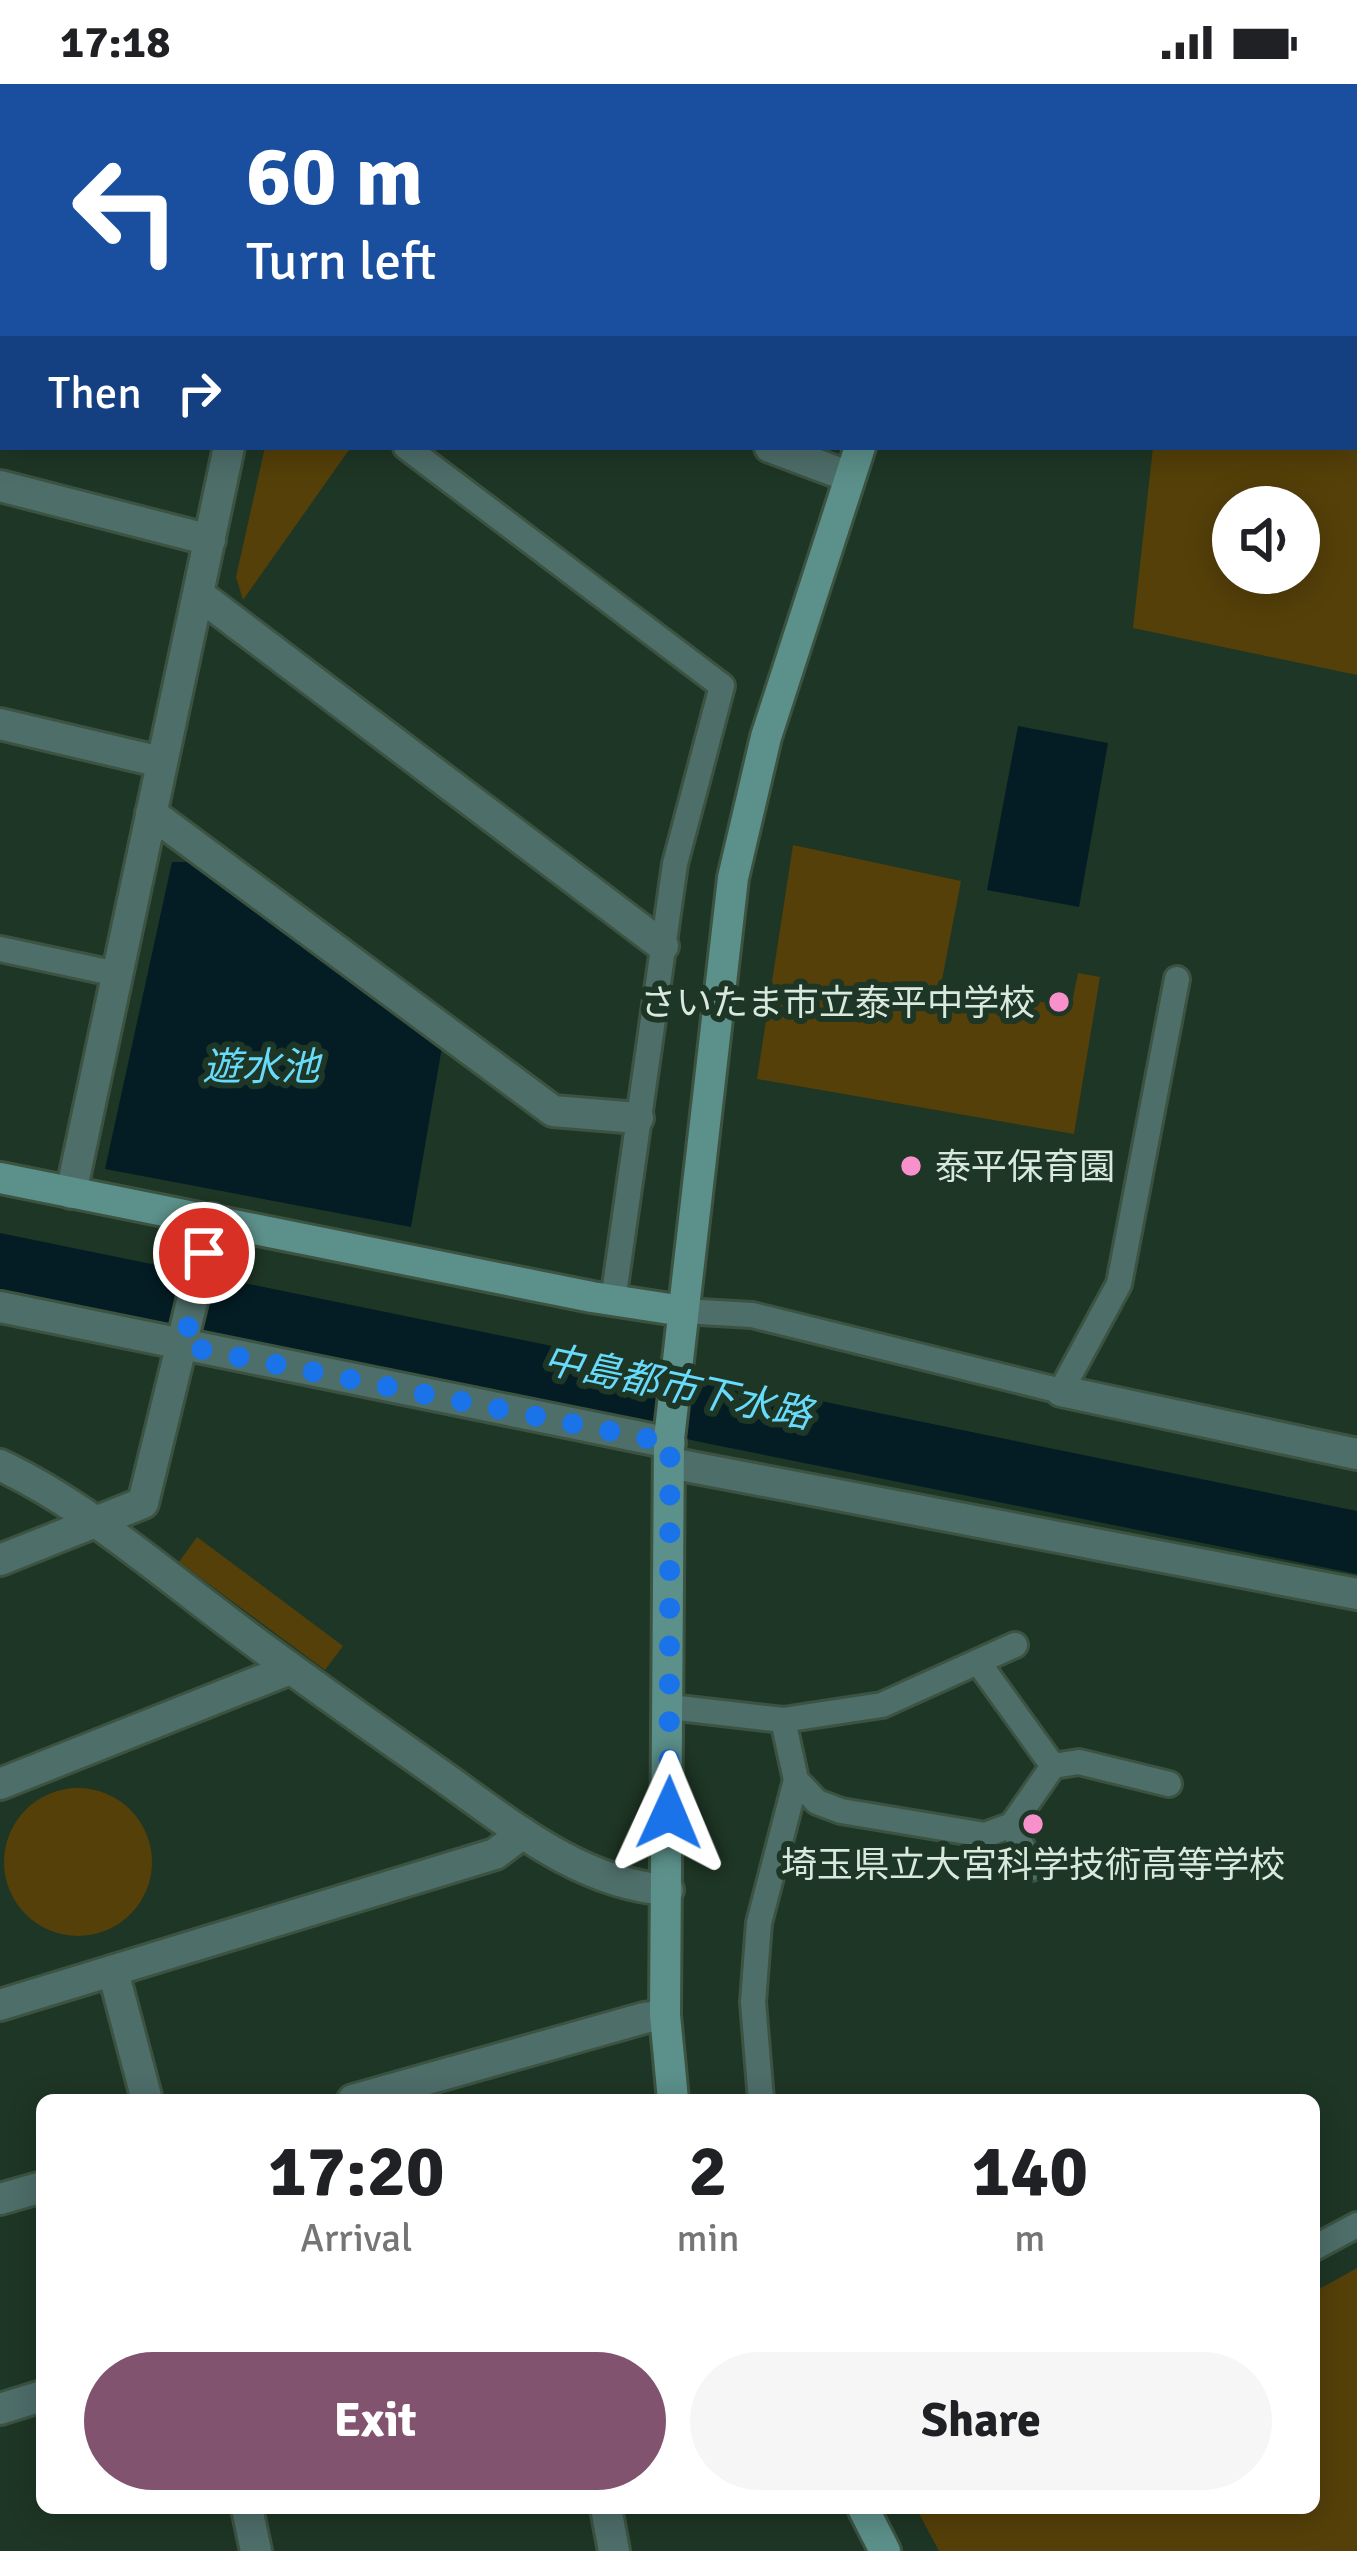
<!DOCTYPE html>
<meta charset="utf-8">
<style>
:root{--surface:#fff;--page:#f6f6f6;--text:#202124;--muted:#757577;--accent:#81536f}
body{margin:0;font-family:Signika,"Noto Sans JP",sans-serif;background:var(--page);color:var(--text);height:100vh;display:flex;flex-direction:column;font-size:45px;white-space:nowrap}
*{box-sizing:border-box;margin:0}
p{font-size:39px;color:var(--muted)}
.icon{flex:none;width:66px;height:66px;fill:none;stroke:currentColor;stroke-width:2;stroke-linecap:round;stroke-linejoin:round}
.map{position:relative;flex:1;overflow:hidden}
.panel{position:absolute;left:36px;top:2010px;width:1284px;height:420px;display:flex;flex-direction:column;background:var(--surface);border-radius:18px;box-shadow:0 6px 30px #0003}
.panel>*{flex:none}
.guide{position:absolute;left:0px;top:0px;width:1359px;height:366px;box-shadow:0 6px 30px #0003;background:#1a4fa0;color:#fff;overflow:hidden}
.buttons{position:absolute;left:1212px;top:402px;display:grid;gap:24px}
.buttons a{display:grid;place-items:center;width:108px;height:108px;border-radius:50%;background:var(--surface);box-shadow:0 6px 30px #0003;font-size:60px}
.pin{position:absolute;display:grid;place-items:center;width:102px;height:102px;color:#fff;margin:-51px;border:6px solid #fff;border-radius:50%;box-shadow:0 3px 12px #0007}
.me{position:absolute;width:132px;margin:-66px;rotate:1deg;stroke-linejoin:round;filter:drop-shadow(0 0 9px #0008)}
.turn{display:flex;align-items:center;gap:42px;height:252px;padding:0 48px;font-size:54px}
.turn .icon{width:156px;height:156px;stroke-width:2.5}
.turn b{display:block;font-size:84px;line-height:102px}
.then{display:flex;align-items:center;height:114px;padding:0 48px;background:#0003;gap:24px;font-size:45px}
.eta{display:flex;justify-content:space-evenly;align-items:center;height:204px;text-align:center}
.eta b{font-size:72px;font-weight:800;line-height:84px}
.primary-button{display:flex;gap:24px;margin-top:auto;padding:24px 48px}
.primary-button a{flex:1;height:138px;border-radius:72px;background:var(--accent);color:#fff;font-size:48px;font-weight:800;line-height:138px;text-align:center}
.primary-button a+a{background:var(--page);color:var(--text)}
.status{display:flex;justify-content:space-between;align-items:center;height:84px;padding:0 60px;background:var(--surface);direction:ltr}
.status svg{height:33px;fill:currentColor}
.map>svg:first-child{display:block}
.green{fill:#554009;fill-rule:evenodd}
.water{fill:#041d24}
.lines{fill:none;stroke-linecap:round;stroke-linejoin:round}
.lane-casing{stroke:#3c5342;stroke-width:30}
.street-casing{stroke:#3c5342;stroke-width:36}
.secondary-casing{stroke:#3c5342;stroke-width:36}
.lane{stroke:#4e6e6a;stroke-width:24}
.street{stroke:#4e6e6a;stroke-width:30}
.secondary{stroke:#5c908a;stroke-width:30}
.route{stroke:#1a73e8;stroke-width:21;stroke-dasharray:0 37.8}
.poi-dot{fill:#f890cb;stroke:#1e3625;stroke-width:4.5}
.labels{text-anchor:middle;stroke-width:12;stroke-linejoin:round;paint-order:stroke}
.poi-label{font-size:36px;fill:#dae9dd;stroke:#1e3625;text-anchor:end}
.water-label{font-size:39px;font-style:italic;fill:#68dbfc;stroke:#1e3625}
</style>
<div class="status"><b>17:18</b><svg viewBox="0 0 49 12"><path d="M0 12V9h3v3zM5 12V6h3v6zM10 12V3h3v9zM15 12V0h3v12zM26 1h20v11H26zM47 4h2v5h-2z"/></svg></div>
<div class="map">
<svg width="1357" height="2467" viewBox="0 0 1357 2467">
<rect width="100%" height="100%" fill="#1e3625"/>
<path class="green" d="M 1357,175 L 1357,591 L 1133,544 L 1153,363 L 1356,363 ZM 1299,423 L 1299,489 L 1233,489 L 1233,423 Z
M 265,363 L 351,363 L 243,516 L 236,493 Z
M 793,761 L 961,797 L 941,901 L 1071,923 L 1078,889 L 1100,893 L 1074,1050 L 757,995 Z
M 197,1453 L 343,1562 L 325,1586 L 179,1478 Z
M4 1778a74 74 0 1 1 148 0a74 74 0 1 1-148 0Z
M 1357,2184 L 1357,2467 L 939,2467 L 916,2424 L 1314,2424 L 1314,2208 Z"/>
<path class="water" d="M 1018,642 L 1108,659 L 1079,823 L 987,806 Z
M 172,778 L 207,778 L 443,957 L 411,1143 L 105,1085 Z
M 0,1149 L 1357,1427 L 1357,1490 L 705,1359 L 0,1205 Z"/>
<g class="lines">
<g class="lane-casing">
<path id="lane" d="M 406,363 L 722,602 L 675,780 L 613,1217
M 0,865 L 117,890
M 683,1227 L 752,1231 L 1061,1307 L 1119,1200 L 1177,895
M 978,1578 L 1053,1682
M 670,1623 L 783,1636 L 882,1621 L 1015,1561
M 783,1636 L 796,1696 L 817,1718 L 841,1727 L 985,1751 L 1012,1741 L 1053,1682 L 1079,1678 L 1169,1700
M 1012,1741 L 1032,1784
M 761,2016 L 753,1918 L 759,1839 L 796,1696
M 1314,2164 L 1357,2141"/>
</g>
<g class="street-casing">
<path id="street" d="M 719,0 L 722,3
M 0,154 L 3,155
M 770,363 L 850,393
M 0,402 L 210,456
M 198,510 L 663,862
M 0,640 L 161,678
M 151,729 L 553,1027 L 638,1034
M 71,1109 L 229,363
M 0,1223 L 670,1359
M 1061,1307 L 1357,1370
M 670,1379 L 1357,1510
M 0,1381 C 80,1419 149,1478 219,1531 C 292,1587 367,1639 442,1692 C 511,1741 581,1800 668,1806
M 0,1476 L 143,1419 L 212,1135
M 0,1700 L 290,1585
M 113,1887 L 147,2016
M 0,1921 L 495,1770 L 523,1749
M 353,2016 L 644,1934 L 665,1931
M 0,2115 L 42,2103
M 0,2325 L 42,2312
M 247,2424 L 256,2467
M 606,2424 L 614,2467"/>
</g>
<g class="secondary-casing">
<path id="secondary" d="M 979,3 L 980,0
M 0,1094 L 592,1213 L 683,1227
M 673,2016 L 665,1931 L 669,1355 L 733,794 L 766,653 L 860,363
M 863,2424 L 885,2467"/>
</g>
<use href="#lane" class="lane"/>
<use href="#street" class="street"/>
<use href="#secondary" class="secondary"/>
</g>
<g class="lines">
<path class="route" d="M 204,1169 L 184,1262 L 670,1359 L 669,1729"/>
</g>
<g class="poi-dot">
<circle cx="1059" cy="918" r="12"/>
<circle cx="911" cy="1082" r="12"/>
<circle cx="1033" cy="1740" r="12"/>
</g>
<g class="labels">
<g class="poi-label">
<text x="1035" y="931">さいたま市立泰平中学校</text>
<text x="935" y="1095" text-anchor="start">泰平保育園</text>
<text x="1033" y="1793" text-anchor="middle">埼玉県立大宮科学技術高等学校</text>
</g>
<g class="water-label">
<text x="261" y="996">遊水池</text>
<text transform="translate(678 1302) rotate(12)" y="14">中島都市下水路</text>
</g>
</g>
</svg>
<div class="buttons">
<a><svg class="icon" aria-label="sound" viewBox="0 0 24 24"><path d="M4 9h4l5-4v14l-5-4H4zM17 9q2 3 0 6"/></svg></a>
</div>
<div class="pin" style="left:204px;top:1169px;background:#d93025"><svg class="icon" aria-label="arrive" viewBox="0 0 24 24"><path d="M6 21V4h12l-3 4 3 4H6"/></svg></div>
<svg class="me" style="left:669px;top:1729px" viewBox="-20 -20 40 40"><path d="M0-17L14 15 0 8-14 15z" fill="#1a73e8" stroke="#fff" stroke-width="4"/></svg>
<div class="guide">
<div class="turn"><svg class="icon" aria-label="left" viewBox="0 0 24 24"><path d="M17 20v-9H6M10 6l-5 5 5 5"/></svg><div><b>60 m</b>Turn left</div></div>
<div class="then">Then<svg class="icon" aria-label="right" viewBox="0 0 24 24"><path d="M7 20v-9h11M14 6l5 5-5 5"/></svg></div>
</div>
<section class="panel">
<div class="eta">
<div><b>17:20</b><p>Arrival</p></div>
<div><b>2</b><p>min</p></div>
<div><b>140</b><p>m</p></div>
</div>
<div class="primary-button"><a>Exit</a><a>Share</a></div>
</section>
</div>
